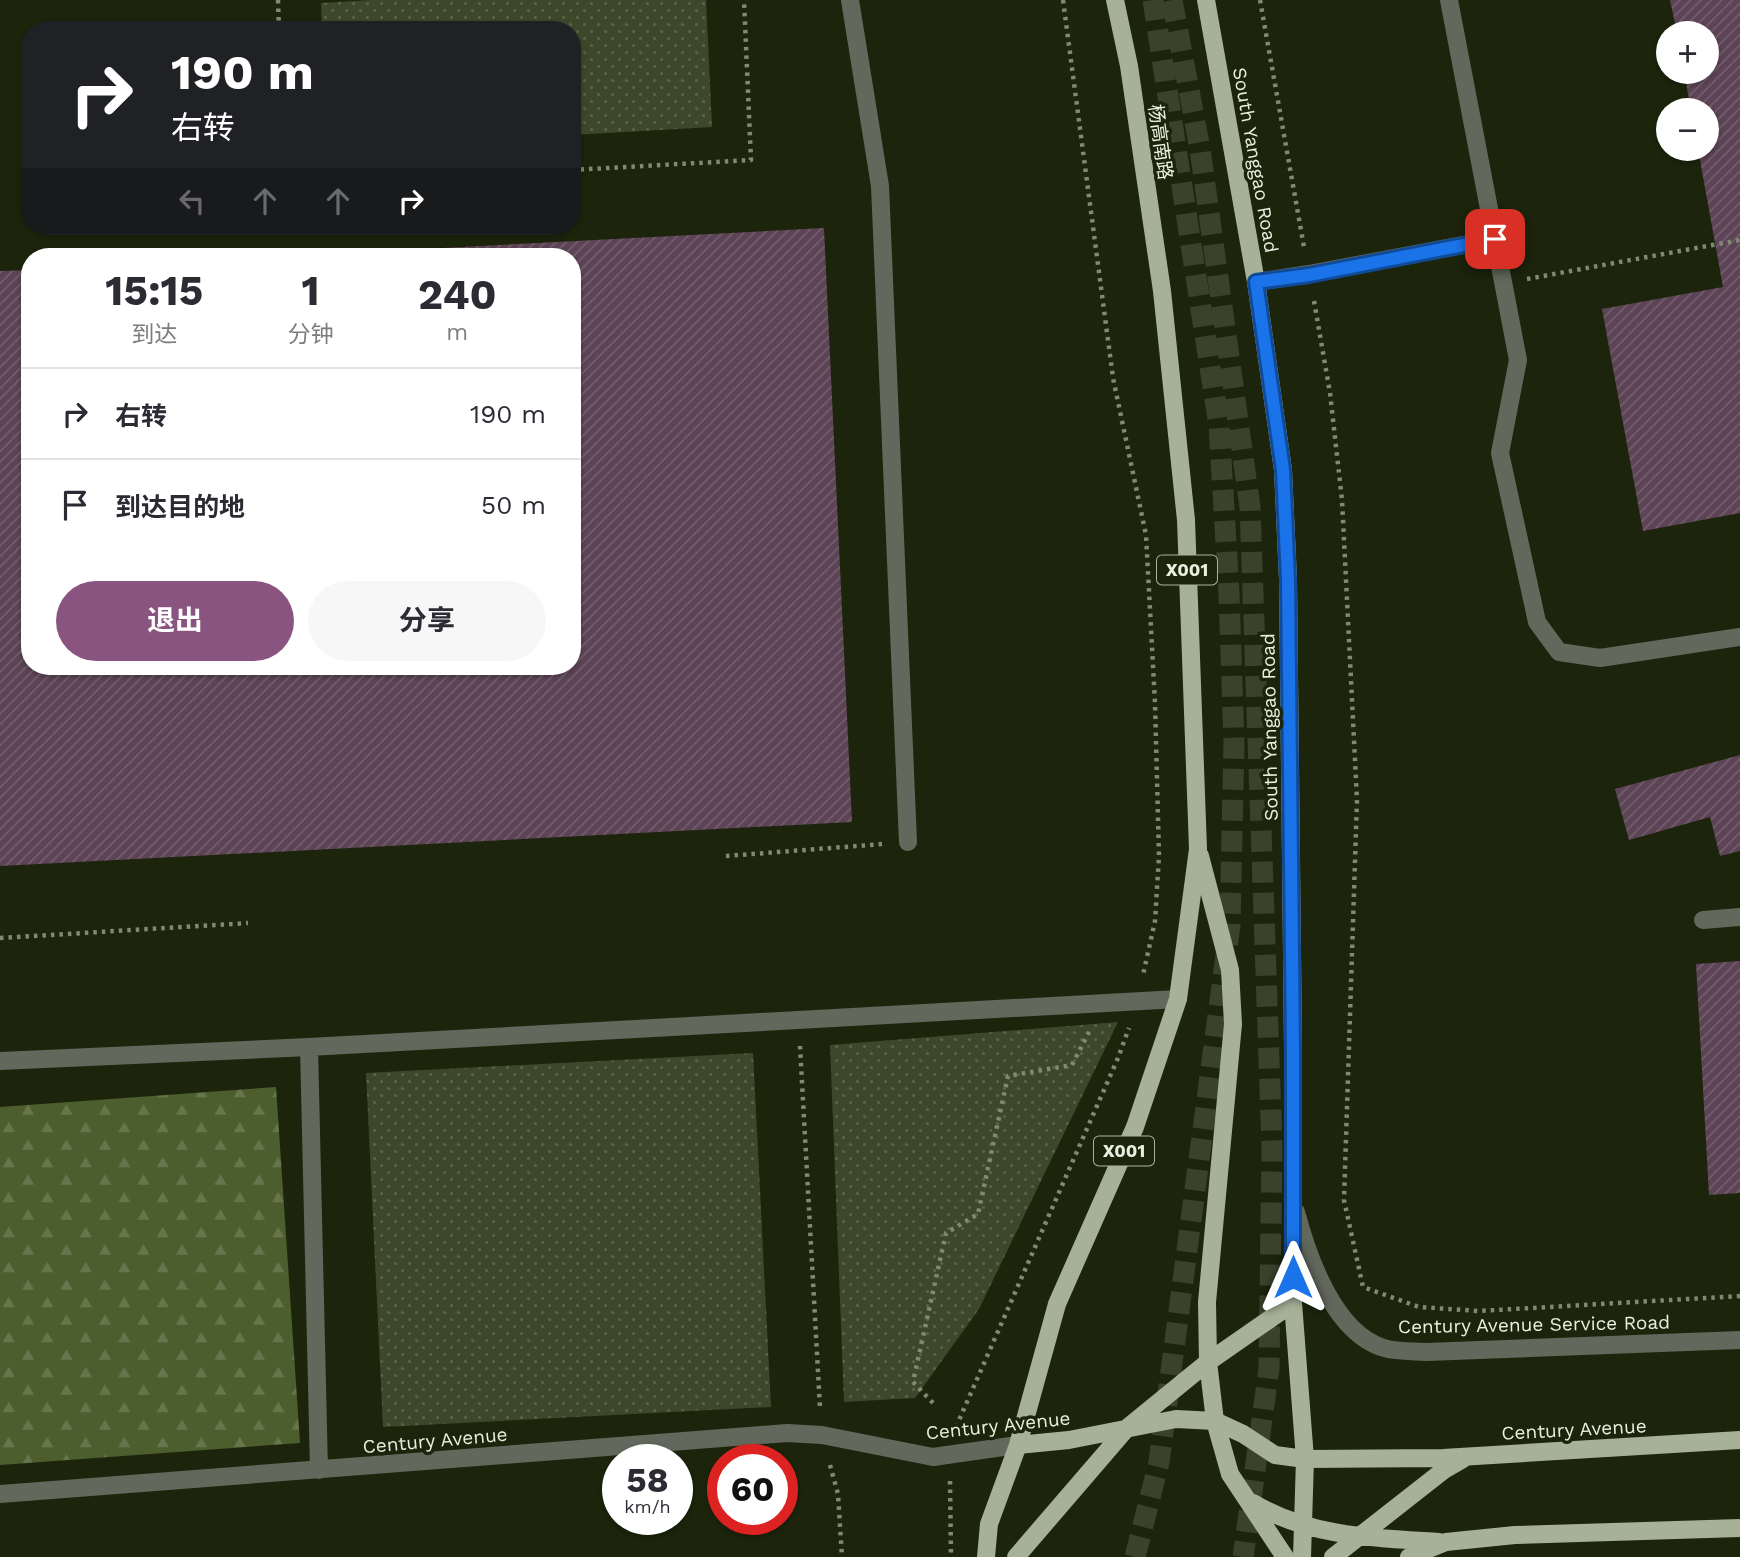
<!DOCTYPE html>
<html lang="zh">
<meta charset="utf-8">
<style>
:root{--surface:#fff;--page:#f7f7f7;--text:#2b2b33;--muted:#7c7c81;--line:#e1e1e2;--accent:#8a5481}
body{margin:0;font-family:"Work Sans","Noto Sans SC",sans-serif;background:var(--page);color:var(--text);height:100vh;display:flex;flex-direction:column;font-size:26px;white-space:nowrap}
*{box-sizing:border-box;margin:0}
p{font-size:23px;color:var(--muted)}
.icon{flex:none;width:38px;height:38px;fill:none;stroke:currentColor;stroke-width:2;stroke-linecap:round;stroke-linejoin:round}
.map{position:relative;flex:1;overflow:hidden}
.panel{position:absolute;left:21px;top:248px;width:560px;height:427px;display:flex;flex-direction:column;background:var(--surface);border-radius:28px;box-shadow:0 2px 5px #0004}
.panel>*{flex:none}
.top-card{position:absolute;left:21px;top:21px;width:560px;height:214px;border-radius:28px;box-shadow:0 2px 5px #0004;background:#202124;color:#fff;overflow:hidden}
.tools{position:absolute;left:1656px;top:21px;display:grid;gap:14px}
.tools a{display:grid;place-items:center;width:63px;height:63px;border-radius:50%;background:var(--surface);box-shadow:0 2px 5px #0004;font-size:35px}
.speed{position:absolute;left:602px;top:1444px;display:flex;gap:14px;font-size:35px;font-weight:700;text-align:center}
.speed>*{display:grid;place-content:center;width:91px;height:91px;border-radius:50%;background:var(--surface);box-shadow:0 2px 5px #0004;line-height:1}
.speed small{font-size:18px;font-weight:400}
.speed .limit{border:10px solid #d22;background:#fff;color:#111}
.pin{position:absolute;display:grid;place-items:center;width:60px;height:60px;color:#fff;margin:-30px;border-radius:14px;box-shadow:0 4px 10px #0006}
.me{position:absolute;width:77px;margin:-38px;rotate:0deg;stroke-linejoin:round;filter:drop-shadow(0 0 5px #0008)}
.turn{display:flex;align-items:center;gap:24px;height:147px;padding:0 35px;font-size:32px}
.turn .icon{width:91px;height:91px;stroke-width:2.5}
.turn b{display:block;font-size:49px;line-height:60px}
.lanes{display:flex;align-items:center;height:66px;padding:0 35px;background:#0003;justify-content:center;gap:35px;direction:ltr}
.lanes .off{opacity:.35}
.eta{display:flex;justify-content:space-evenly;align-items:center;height:119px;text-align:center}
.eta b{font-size:42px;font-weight:700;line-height:49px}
.primary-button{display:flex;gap:14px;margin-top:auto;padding:14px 35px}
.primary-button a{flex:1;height:80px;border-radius:42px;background:var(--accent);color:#fff;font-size:28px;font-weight:700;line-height:80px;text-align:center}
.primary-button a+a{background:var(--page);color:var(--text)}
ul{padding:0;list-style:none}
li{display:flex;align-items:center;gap:21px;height:91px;padding:0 35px;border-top:2px solid var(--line)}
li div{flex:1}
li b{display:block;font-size:26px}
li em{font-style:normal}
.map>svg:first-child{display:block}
.grass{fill:url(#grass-dots)}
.forest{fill:url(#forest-firs)}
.building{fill:url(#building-hatch)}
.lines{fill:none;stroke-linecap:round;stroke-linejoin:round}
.highway-tunnel{stroke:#3b422c;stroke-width:21;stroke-dasharray:21 10;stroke-linecap:butt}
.path{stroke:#818874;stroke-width:4.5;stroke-dasharray:3.5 5;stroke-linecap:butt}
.minor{stroke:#63685c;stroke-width:18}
.major{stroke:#a6b197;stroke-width:18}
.route-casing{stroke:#114b97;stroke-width:18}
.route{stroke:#1a73e8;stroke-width:12}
.labels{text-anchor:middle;stroke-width:7;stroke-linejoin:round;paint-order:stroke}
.shield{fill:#1c240c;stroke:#acb2a0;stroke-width:2}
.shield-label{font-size:18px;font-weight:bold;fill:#e9efdf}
.street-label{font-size:19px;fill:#e9efdf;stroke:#1c240c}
</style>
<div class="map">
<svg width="1740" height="1557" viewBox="0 0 1740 1557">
<defs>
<pattern id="grass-dots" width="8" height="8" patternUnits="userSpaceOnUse" patternTransform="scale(1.75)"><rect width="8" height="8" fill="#3d482a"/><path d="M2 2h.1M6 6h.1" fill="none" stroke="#596348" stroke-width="1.8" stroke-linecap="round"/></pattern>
<pattern id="forest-firs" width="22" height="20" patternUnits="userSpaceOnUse" patternTransform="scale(1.75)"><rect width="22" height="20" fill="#4c5e2d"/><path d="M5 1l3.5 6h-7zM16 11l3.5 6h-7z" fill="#66754b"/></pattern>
<pattern id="building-hatch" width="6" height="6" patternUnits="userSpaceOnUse" patternTransform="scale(1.75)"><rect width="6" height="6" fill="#5c4355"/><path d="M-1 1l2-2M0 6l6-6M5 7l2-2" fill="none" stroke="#735e6d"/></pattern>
</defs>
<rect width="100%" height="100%" fill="#1c240c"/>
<path class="grass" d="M 371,0 L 706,0 L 712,127 L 572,135 L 572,30 L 322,30 L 321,3 Z
M 1118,1022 L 979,1309 L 915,1398 L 844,1402 L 830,1045 Z
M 753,1053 L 771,1407 L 383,1427 L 366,1073 Z"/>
<path class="forest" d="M 276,1087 L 300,1443 L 0,1465 L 0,1107 Z"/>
<path class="building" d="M 1670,0 L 1740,0 L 1740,513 L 1643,531 L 1602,309 L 1723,287 L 1698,149 L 1706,149 L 1706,110 L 1691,110 L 1684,72 L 1706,72 L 1706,33 L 1677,33 Z
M 824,228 L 852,822 L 0,866 L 0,271 L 30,270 L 30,667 L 572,667 L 572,257 L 311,257 L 310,255 Z
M 1740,755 L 1740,851 L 1720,856 L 1710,817 L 1629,840 L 1615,789 Z
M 1740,961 L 1740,1193 L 1709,1195 L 1696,964 Z"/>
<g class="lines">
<path class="highway-tunnel" d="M 1172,0 L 1200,149 L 1250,507 L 1272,1147 L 1269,1369 L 1243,1557
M 1135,1557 L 1159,1462 L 1230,925 L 1234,743 L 1229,593 L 1219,425 L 1153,0"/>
<path class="path" d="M 278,0 L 279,30
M 1063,0 L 1113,378 L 1146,535 L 1155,703 L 1159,856 L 1155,921 L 1143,975
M 1260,0 L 1304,247
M 572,170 L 751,160 L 744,0
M 1527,279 L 1740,240
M 1314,301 L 1330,393 L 1342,500 L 1357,800 L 1344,1200 L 1363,1287 L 1419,1307 L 1479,1311 L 1740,1296
M 726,856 L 883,844
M 0,938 L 248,923
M 800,1046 L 820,1408
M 933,1403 L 913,1382 L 946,1233 L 978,1214 L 1008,1076 L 1072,1065 L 1089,1032
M 956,1427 L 1118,1058 L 1129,1028
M 830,1465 L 838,1494 L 842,1557
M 950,1481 L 951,1557"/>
<path class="minor" d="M 850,0 L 880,186 L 908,842
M 1449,0 L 1518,360 L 1500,453 L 1537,622 L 1559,652 L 1600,658 L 1740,637
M 1256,282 L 1309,274 L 1495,239
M 1703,920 L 1740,917
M 309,1047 L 319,1470
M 0,1061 L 309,1047 L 1178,999
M 1296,1212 C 1308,1257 1334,1333 1384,1348 C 1397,1352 1414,1351 1427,1352 L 1740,1340
M 0,1494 L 787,1433 L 822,1435 L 933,1457 L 1018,1445"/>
<path class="major" d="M 1206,0 L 1256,282 L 1283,470 L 1288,579 L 1293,1047 L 1293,1303 L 1305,1459 L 1302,1557
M 1200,856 L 1230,970 L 1233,1024 L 1207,1302 L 1208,1362 L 1215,1421 L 1230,1474 L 1285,1557
M 1018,1445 L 1069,1440 L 1176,1419 L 1215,1421 L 1243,1434 L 1275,1455 L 1305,1459 L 1443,1458 L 1740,1440
M 1253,1503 C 1310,1537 1374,1538 1439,1542
M 986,1557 L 989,1524 L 1018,1445 L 1057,1304 L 1135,1127 L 1178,999 L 1198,849 L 1186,520 L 1162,291 L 1129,66 L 1115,0
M 1016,1557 L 1127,1428 L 1208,1362 L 1293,1303
M 1333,1557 L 1444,1470 L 1463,1459
M 1409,1557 L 1446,1542 L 1515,1535 L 1740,1528"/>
</g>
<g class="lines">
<g class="route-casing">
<path id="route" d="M 1293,1277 L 1293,1047 L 1288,579 L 1283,470 L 1256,282 L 1309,275 L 1495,239"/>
</g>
<use href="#route" class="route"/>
</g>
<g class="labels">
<g class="shield">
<rect x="1157" y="555.5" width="60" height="29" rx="5"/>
<rect x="1094" y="1136.5" width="60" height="29" rx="5"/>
</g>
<g class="shield-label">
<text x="1187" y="576">X001</text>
<text x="1124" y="1157">X001</text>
</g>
<g class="street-label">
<text transform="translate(1161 142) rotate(82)" y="7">杨高南路</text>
<text transform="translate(1256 160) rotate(80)" y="7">South Yanggao Road</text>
<text transform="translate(1269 727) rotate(-91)" y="7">South Yanggao Road</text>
<text transform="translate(1534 1324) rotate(-1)" y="7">Century Avenue Service Road</text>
<text transform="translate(998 1425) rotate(-6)" y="7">Century Avenue</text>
<text transform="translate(1574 1429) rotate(-3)" y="7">Century Avenue</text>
<text transform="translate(435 1440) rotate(-5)" y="7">Century Avenue</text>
</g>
</g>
</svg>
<div class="tools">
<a>+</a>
<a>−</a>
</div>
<div class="speed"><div>58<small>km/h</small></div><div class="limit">60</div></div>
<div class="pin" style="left:1495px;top:239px;background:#d93025"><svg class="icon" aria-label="arrive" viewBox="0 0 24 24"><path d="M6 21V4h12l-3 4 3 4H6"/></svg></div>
<svg class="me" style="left:1293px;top:1277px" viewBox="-20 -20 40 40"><path d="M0-17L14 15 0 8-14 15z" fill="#1a73e8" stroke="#fff" stroke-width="4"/></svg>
<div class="top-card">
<div class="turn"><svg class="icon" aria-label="right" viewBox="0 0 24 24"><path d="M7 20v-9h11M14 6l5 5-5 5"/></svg><div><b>190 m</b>右转</div></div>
<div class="lanes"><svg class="icon off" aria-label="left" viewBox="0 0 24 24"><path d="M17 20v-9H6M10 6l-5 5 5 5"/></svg><svg class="icon off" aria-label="ahead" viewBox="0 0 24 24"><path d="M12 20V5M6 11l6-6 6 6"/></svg><svg class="icon off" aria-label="ahead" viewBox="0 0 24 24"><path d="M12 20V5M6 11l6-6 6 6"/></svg><svg class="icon" aria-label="right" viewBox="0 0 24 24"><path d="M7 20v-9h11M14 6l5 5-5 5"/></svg></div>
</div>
<section class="panel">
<div class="eta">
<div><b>15:15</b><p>到达</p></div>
<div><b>1</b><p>分钟</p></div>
<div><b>240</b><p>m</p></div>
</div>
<ul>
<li><svg class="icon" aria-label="right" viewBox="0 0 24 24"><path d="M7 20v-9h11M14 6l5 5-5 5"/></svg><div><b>右转</b></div><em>190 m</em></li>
<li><svg class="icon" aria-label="arrive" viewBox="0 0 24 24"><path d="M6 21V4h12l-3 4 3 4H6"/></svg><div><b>到达目的地</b></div><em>50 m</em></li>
</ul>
<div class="primary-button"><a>退出</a><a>分享</a></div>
</section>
</div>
